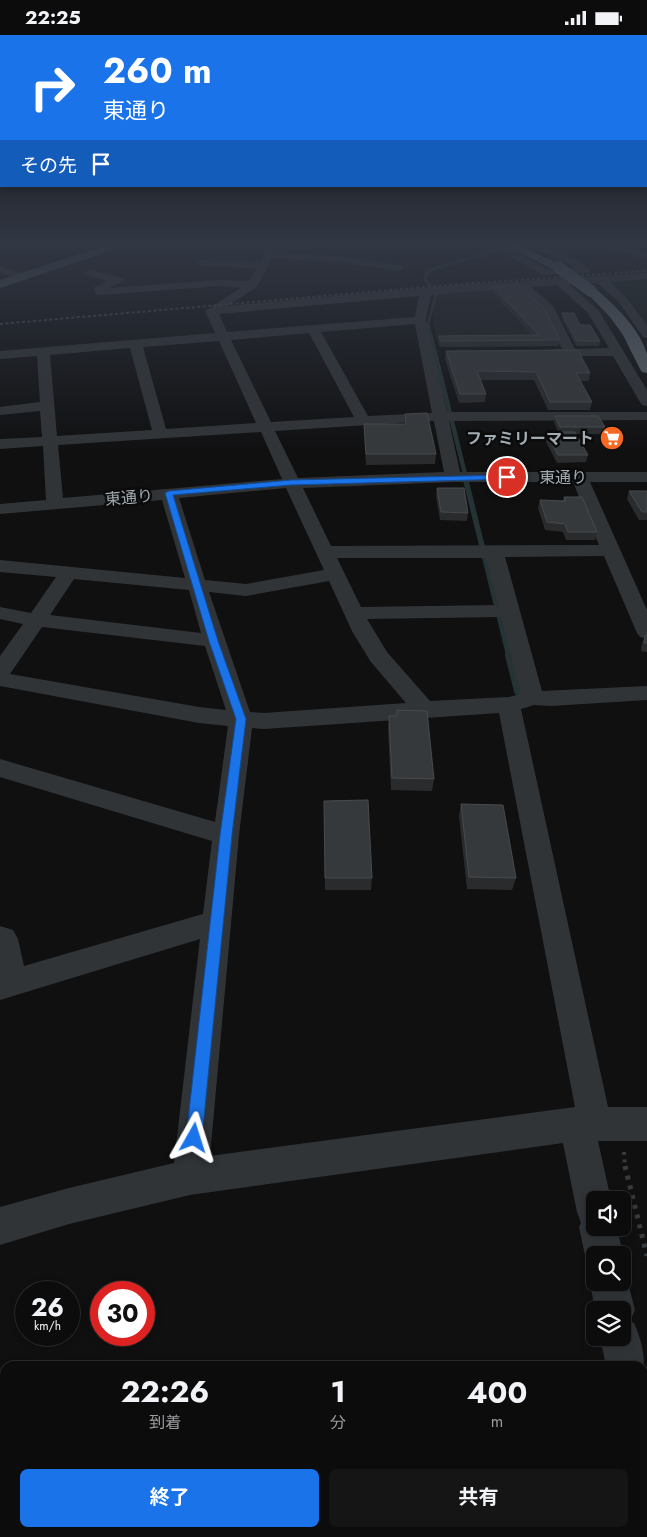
<!DOCTYPE html>
<html lang="ja">
<meta charset="utf-8">
<style>
:root{--surface:#0c0c0d;--page:#151516;--text:#f1f3f6;--muted:#9a9b9d;--line:#2c2c2e;--accent:#1a73e8}
body{margin:0;font-family:Jost,"Noto Sans JP",sans-serif;background:var(--page);color:var(--text);height:100vh;display:flex;flex-direction:column;font-size:19px;white-space:nowrap}
*{box-sizing:border-box;margin:0}
p{font-size:16px;color:var(--muted)}
.icon{flex:none;width:28px;height:28px;fill:none;stroke:currentColor;stroke-width:2;stroke-linecap:round;stroke-linejoin:round}
.map{position:relative;flex:1;overflow:hidden}
.side{position:absolute;left:0px;top:1326px;width:648px;height:176px;display:flex;flex-direction:column;background:var(--surface);border-radius:15px 15px 0 0;box-shadow:0 2px 8px #0003,0 0 0 1px var(--line)}
.side>*{flex:none}
.guide{position:absolute;left:0px;top:0px;width:648px;height:152px;box-shadow:0 2px 8px #0003,0 0 0 1px var(--line);background:#1a73e8;color:#fff;overflow:hidden}
.tools{position:absolute;left:586px;top:1156px;display:grid;gap:10px}
.tools a{display:grid;place-items:center;width:45px;height:45px;border-radius:8px;background:var(--surface);box-shadow:0 2px 8px #0003,0 0 0 1px var(--line);font-size:25px}
.speed{position:absolute;left:15px;top:1246px;display:flex;gap:10px;font-size:25px;font-weight:700;text-align:center}
.speed>*{display:grid;place-content:center;width:65px;height:65px;border-radius:50%;background:var(--surface);box-shadow:0 2px 8px #0003,0 0 0 1px var(--line);line-height:1}
.speed small{font-size:12px;font-weight:400}
.speed .limit{border:8px solid #d22;background:#fff;color:#111}
.pin{position:absolute;display:grid;place-items:center;width:42px;height:42px;color:#fff;margin:-21px;border:2px solid #fff;border-radius:50%;box-shadow:0 1px 5px #0007}
.me{position:absolute;width:55px;margin:-28px;rotate:6deg;stroke-linejoin:round;filter:drop-shadow(0 0 4px #0008)}
.turn{display:flex;align-items:center;gap:18px;height:105px;padding:0 20px;font-size:22px}
.turn .icon{width:65px;height:65px;stroke-width:2.5}
.turn b{display:block;font-size:35px;line-height:42px}
.then{display:flex;align-items:center;height:48px;padding:0 20px;background:#0003;gap:10px;font-size:19px}
.eta{display:flex;justify-content:space-evenly;align-items:center;height:85px;text-align:center}
.eta b{font-size:30px;font-weight:700;line-height:35px}
.primary-button{display:flex;gap:10px;margin-top:auto;padding:10px 20px}
.primary-button a{flex:1;height:58px;border-radius:8px;background:var(--accent);color:#fff;font-size:20px;font-weight:700;line-height:58px;text-align:center}
.primary-button a+a{background:var(--page);color:var(--text)}
.status{display:flex;justify-content:space-between;align-items:center;height:35px;padding:0 25px;background:var(--surface);direction:ltr}
.status svg{height:14px;fill:currentColor}
.map>svg:first-child{display:block}
.built{fill:#1c1d1e}
.green{fill:#171c16}
.lines{fill:none;stroke-linecap:round;stroke-linejoin:round}
.stream-far3{stroke:#263335;stroke-width:3}
.stream-far2{stroke:#263335;stroke-width:4.5}
.stream-far1{stroke:#263335;stroke-width:5.5}
.stream{stroke:#263335;stroke-width:8}
.path-far1{stroke:#373b3e;stroke-width:4;stroke-dasharray:3 4.5;stroke-linecap:butt}
.path{stroke:#373b3e;stroke-width:5;stroke-dasharray:4 6;stroke-linecap:butt}
.minor{fill:#313437;fill-rule:evenodd}
.major{fill:#4d5256;fill-rule:evenodd}
.highway{fill:#5d6368;fill-rule:evenodd}
.rail{stroke:#44484c;stroke-width:2;stroke-dasharray:3 2.5;stroke-linecap:butt}
.highway-bridge{stroke:#5d6368;stroke-width:12}
.wall{fill:#292b2d}
.building{fill:#36393b;stroke:#474b4e}
.route{fill:#1a73e8;stroke:#114b97}
.labels{text-anchor:middle;stroke-width:5;stroke-linejoin:round;paint-order:stroke}
.far-poi-label{font-size:16px;font-weight:bold;fill:#a1acb3;stroke:#0b0b0c;text-anchor:end}
.far-street-label{font-size:16px;fill:#a1acb3;stroke:#0b0b0c}
</style>
<div class="status"><b>22:25</b><svg viewBox="0 0 49 12"><path d="M0 12V9h3v3zM5 12V6h3v6zM10 12V3h3v9zM15 12V0h3v12zM26 1h20v11H26zM47 4h2v5h-2z"/></svg></div>
<div class="map">
<svg width="647" height="1502" viewBox="0 0 647 1502">
<rect width="100%" height="100%" fill="#101011"/>
<path class="built" d="M 518,250 L 560,304 L 437,305 L 433,288 L 433,259 Z"/>
<path class="green" d="M 647,242 L 647,290 L 628,263 L 607,246 Z"/>
<g class="lines">
<path class="stream-far3" d="M 434,312 L 428,289 L 436,259 L 425,244 L 427,238 L 433,234 L 498,215 L 510,206"/>
<path class="stream-far2" d="M 433,310 L 467,447"/>
<path class="stream-far1" d="M 466,446 L 509,621"/>
<path class="stream" d="M 509,620 L 518,656"/>
<path class="path-far1" d="M 624,1117 L 625,1133"/>
<path class="path" d="M 625,1131 L 647,1221"/>
<path class="minor" d="M 237,206 L 253,206 L 267,210 L 269,206 L 279,206 L 274,217 L 344,222 L 399,230 L 404,233 L 399,236 L 344,228 L 272,223 L 257,252 L 227,271 L 446,251 L 647,238 L 647,244 L 610,247 L 626,262 L 647,290 L 647,303 L 643,302 L 618,266 L 597,248 L 569,249 L 599,276 L 647,355 L 647,371 L 642,370 L 640,367 L 613,321 L 540,321 L 538,318 L 540,315 L 562,314 L 544,276 L 518,253 L 431,260 L 426,285 L 447,377 L 647,377 L 647,385 L 449,386 L 460,437 L 647,437 L 647,447 L 590,447 L 647,575 L 647,604 L 640,602 L 637,598 L 604,521 L 505,522 L 542,656 L 647,651 L 647,665 L 551,671 L 534,670 L 521,674 L 608,1072 L 647,1072 L 647,1106 L 598,1106 L 611,1165 L 595,1165 L 595,1192 L 617,1192 L 623,1220 L 595,1220 L 595,1235 L 591,1233 L 585,1220 L 579,1192 L 581,1188 L 577,1177 L 563,1108 L 190,1160 L 69,1189 L 0,1210 L 0,1172 L 69,1153 L 174,1128 L 200,904 L 0,965 L 0,891 L 13,895 L 18,904 L 24,931 L 203,879 L 212,806 L 0,742 L 0,724 L 215,787 L 228,691 L 199,688 L 0,651 L 0,621 L 23,589 L 0,584 L 0,572 L 31,578 L 56,542 L 0,537 L 0,525 L 185,543 L 162,465 L 0,479 L 0,469 L 46,465 L 43,411 L 0,414 L 0,404 L 42,402 L 40,376 L 0,380 L 0,372 L 40,367 L 37,321 L 0,324 L 0,316 L 215,298 L 205,276 L 241,253 L 219,251 L 100,260 L 96,259 L 93,253 L 107,246 L 85,240 L 84,238 L 89,235 L 123,243 L 125,245 L 109,253 L 219,245 L 249,246 L 257,233 L 200,231 L 195,228 L 200,225 L 260,227 L 265,215 L 238,208 ZM 557,250 L 588,278 L 609,313 L 575,314 L 553,271 L 531,252 ZM 419,261 L 415,282 L 227,297 L 219,279 ZM 415,289 L 432,378 L 368,381 L 321,297 ZM 309,298 L 354,382 L 271,387 L 231,305 ZM 219,306 L 256,388 L 166,394 L 143,312 ZM 130,313 L 152,395 L 57,401 L 50,320 ZM 429,386 L 434,386 L 444,437 L 298,443 L 275,396 ZM 261,397 L 282,444 L 63,463 L 58,410 ZM 453,447 L 573,447 L 599,510 L 331,511 L 303,453 ZM 286,453 L 324,535 L 246,549 L 205,545 L 179,463 ZM 337,523 L 486,523 L 498,570 L 361,572 ZM 74,544 L 189,555 L 201,598 L 50,580 ZM 329,546 L 353,598 L 371,627 L 406,668 L 264,678 L 250,677 L 209,557 L 246,561 ZM 501,582 L 521,659 L 509,662 L 430,666 L 387,617 L 367,584 ZM 42,592 L 205,611 L 226,675 L 199,672 L 10,639 ZM 499,678 L 575,1072 L 210,1121 L 239,800 L 252,693 L 264,694 Z
M 347,206 L 379,206 L 419,210 L 424,213 L 419,216 L 352,209 Z
M 483,206 C 508,205 525,224 547,234 C 554,236 567,233 575,233 L 519,206 L 532,206 L 579,226 L 591,235 L 586,238 L 543,240 Z
M 575,206 L 594,206 L 647,217 L 647,223 L 580,209 Z
M 0,231 L 26,240 L 28,242 L 22,245 L 0,238 Z
M 623,1234 L 628,1248 L 635,1275 L 630,1286 L 634,1288 C 641,1304 647,1324 642,1341 L 642,1331 L 606,1331 L 600,1302 L 622,1302 L 622,1275 L 595,1275 L 590,1248 L 595,1235 L 595,1248 L 622,1248 Z
M 642,1390 L 647,1392 L 647,1456 L 642,1454 Z
M 383,1498 L 447,1498 L 445,1502 L 381,1502 Z"/>
<path class="major" d="M 120,206 L 136,206 L 134,208 L 0,253 L 0,245 Z"/>
<path class="highway" d="M 498,206 L 512,206 L 564,232 L 562,235 L 554,235 Z
M 591,252 L 595,253 C 615,271 639,292 647,319 C 647,324 647,332 647,338 L 642,337 L 640,334 L 623,300 L 610,282 L 585,256 Z"/>
<path class="rail" d="M 0,289 L 451,250 L 647,236"/>
<path class="highway-bridge" d="M 558,232 L 591,256"/>
</g>
<path class="wall" d="M 493,252 L 560,305 L 559,311 L 440,312 L 438,307 L 439,301 L 533,301 L 492,257 Z
M 562,278 L 580,290 L 600,306 L 599,311 L 576,311 L 561,282 Z
M 446,316 L 590,338 L 589,346 L 580,346 L 592,367 L 590,375 L 548,375 L 534,345 L 480,345 L 486,359 L 485,367 L 459,368 L 445,324 Z
M 405,379 L 436,419 L 435,429 L 366,430 L 364,399 L 364,389 L 404,389 Z
M 555,381 L 605,392 L 603,399 L 576,399 L 588,420 L 586,427 L 557,428 L 545,405 L 546,397 L 558,397 L 554,387 Z
M 437,453 L 468,478 L 467,486 L 440,485 L 436,461 Z
M 629,456 L 647,456 L 647,485 L 639,485 L 627,464 Z
M 564,462 L 597,497 L 595,505 L 566,505 L 563,497 L 545,495 L 538,473 L 540,465 L 563,466 Z
M 645,600 L 647,600 L 647,617 L 641,616 L 642,609 Z
M 397,675 L 434,744 L 432,756 L 391,755 L 388,693 L 389,681 L 397,681 Z
M 324,766 L 372,843 L 371,855 L 325,855 Z
M 461,769 L 516,843 L 512,855 L 467,854 L 459,781 Z"/>
<path class="building" d="M 518,250 L 543,272 L 560,305 L 441,306 L 439,301 L 539,300 L 493,252 Z
M 562,278 L 574,278 L 580,290 L 590,290 L 600,306 L 577,306 Z
M 578,315 L 590,338 L 576,338 L 592,367 L 550,367 L 536,337 L 477,336 L 486,359 L 460,359 L 446,316 Z
M 427,378 L 436,419 L 366,419 L 364,389 L 406,389 L 405,379 Z
M 555,381 L 598,381 L 605,392 L 560,392 Z
M 546,397 L 575,397 L 588,420 L 558,420 Z
M 437,453 L 464,453 L 468,478 L 441,477 Z
M 629,456 L 647,456 L 647,477 L 642,477 Z
M 564,462 L 582,462 L 597,497 L 568,497 L 565,489 L 547,487 L 540,465 L 565,466 Z
M 645,600 L 647,600 L 647,608 L 644,608 Z
M 397,675 L 427,676 L 434,744 L 392,743 L 389,681 L 397,681 Z
M 368,765 L 372,843 L 325,843 L 324,766 Z
M 461,769 L 503,770 L 516,843 L 469,842 Z"/>
<linearGradient id="sky" x2="0" y2="1"><stop stop-color="#090909"/><stop offset="0.5" stop-color="#313743"/><stop offset="1" stop-color="#313743" stop-opacity="0"/></linearGradient>
<rect width="647" height="416" fill="url(#sky)"/>
<path class="route" d="M 507,440 L 511,442 L 509,444 L 291,450 L 173,460 L 218,606 L 246,684 L 232,800 L 202,1103 L 200,1108 L 194,1111 L 189,1108 L 186,1103 L 220,800 L 236,684 L 209,606 L 165,458 L 169,456 L 291,445 Z"/>
<defs>
<g id="supermarket-disc" transform="scale(1.25)"><circle r="9.5" fill="#f76922" stroke="#0b0b0c"/><path d="M-6-5.5h2.5l.6 2H6L4.5 2H-2.5L-4.4-4H-6ZM-1.5 3.2a1.3 1.3 0 1 0 .1 0ZM3 3.2a1.3 1.3 0 1 0 .1 0Z" fill="#fff"/></g>
</defs>
<g fill-rule="evenodd">
<use href="#supermarket-disc" x="612" y="403"/>
</g>
<g class="labels">
<g class="far-poi-label">
<text x="594" y="409">ファミリーマート</text>
</g>
<g class="far-street-label">
<text x="563" y="448">東通り</text>
<text transform="translate(129 462) rotate(-5)" y="6">東通り</text>
</g>
</g>
</svg>
<div class="tools">
<a><svg class="icon" aria-label="sound" viewBox="0 0 24 24"><path d="M4 9h4l5-4v14l-5-4H4zM17 9q2 3 0 6"/></svg></a>
<a><svg class="icon" aria-label="search" viewBox="0 0 24 24"><circle cx="10" cy="10" r="6"/><path d="M15 15l6 6"/></svg></a>
<a><svg class="icon" aria-label="layers" viewBox="0 0 24 24"><path d="M12 4l9 5-9 5-9-5zM3 14l9 5 9-5"/></svg></a>
</div>
<div class="speed"><div>26<small>km/h</small></div><div class="limit">30</div></div>
<div class="pin" style="left:507px;top:442px;background:#d93025"><svg class="icon" aria-label="arrive" viewBox="0 0 24 24"><path d="M6 21V4h12l-3 4 3 4H6"/></svg></div>
<svg class="me" style="left:194px;top:1103px" viewBox="-20 -20 40 40"><path d="M0-17L14 15 0 8-14 15z" fill="#1a73e8" stroke="#fff" stroke-width="4"/></svg>
<div class="guide">
<div class="turn"><svg class="icon" aria-label="right" viewBox="0 0 24 24"><path d="M7 20v-9h11M14 6l5 5-5 5"/></svg><div><b>260 m</b>東通り</div></div>
<div class="then">その先<svg class="icon" aria-label="arrive" viewBox="0 0 24 24"><path d="M6 21V4h12l-3 4 3 4H6"/></svg></div>
</div>
<section class="side">
<div class="eta">
<div><b>22:26</b><p>到着</p></div>
<div><b>1</b><p>分</p></div>
<div><b>400</b><p>m</p></div>
</div>
<div class="primary-button"><a>終了</a><a>共有</a></div>
</section>
</div>
